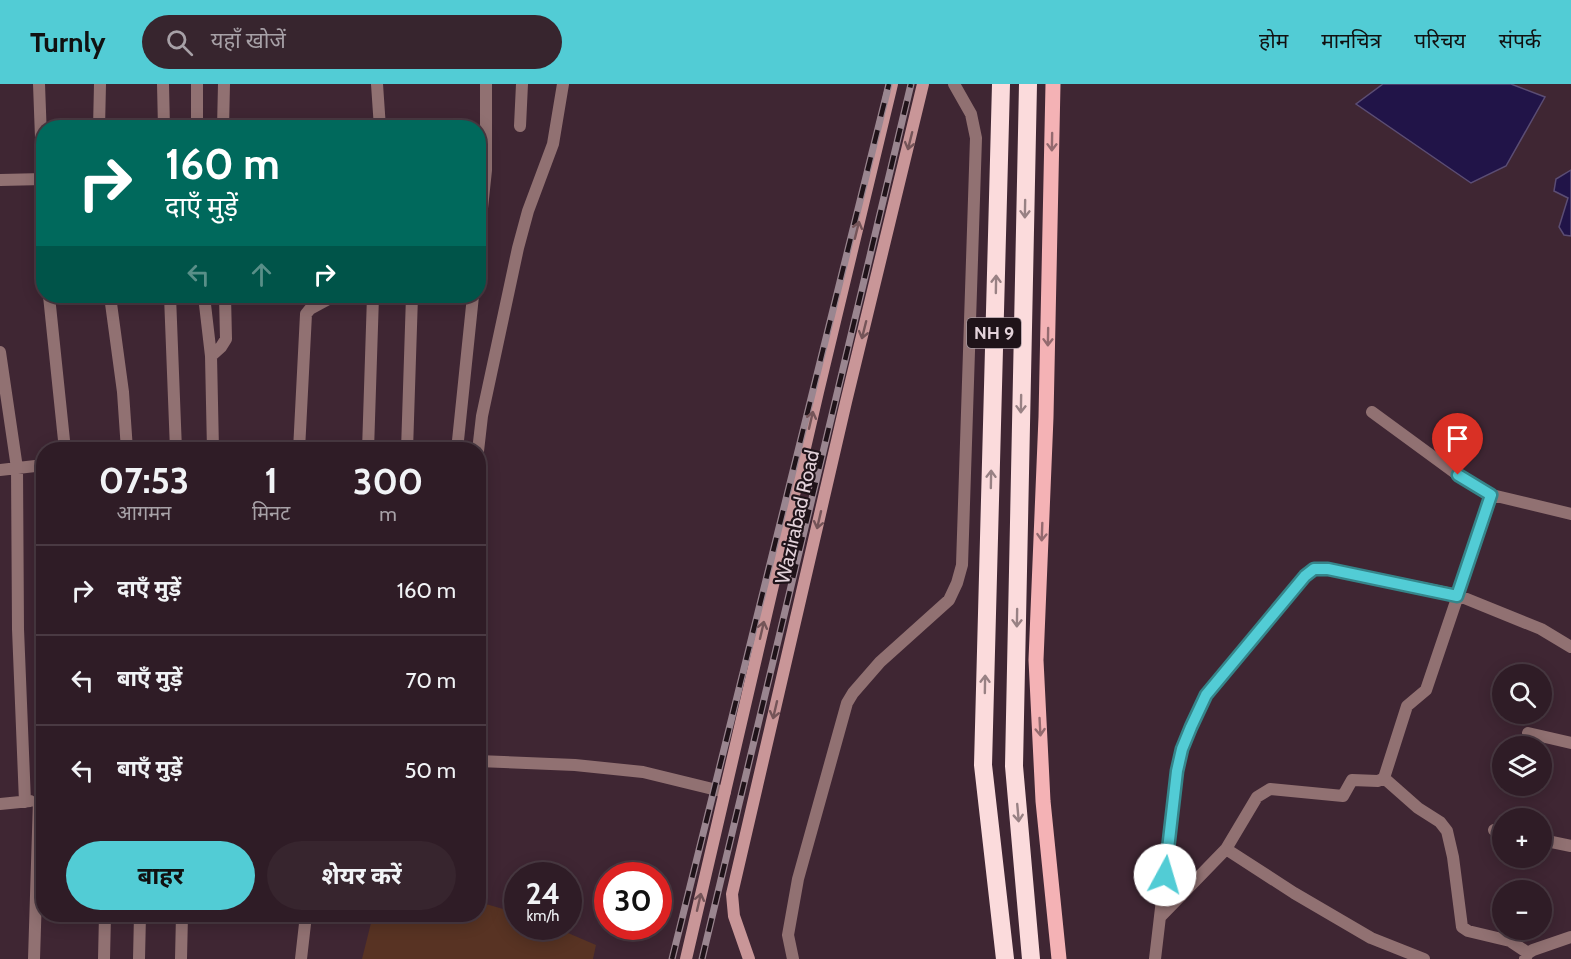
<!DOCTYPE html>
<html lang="hi">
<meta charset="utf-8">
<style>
:root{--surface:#2f1c26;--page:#37252e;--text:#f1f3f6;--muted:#a7a1a7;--line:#4a3a43;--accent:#52ccd5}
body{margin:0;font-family:Cabin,"Noto Sans Devanagari",sans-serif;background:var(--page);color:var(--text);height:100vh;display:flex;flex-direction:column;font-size:22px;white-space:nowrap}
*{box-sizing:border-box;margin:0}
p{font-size:20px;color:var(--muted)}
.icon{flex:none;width:33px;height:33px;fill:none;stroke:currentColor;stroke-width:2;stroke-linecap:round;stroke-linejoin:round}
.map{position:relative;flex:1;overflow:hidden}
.details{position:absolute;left:36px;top:358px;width:450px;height:480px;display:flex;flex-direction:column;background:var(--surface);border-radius:24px;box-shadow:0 3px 15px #0003,0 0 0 2px var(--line)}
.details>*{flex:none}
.banner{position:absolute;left:36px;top:36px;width:450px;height:183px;border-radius:24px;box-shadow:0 3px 15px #0003,0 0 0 2px var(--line);background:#00695c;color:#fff;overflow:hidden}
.tools{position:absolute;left:1492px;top:580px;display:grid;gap:12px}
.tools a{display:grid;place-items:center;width:60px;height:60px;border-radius:50%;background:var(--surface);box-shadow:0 3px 15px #0003,0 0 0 2px var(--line);font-size:30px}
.speed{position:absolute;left:504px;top:778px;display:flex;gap:12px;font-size:30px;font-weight:700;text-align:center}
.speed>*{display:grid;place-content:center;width:78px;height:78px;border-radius:50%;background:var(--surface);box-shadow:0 3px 15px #0003,0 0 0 2px var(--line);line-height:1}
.speed small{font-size:15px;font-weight:400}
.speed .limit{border:9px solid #d22;background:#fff;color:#111}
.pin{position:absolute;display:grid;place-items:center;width:51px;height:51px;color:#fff;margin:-62px -26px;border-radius:50% 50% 50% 0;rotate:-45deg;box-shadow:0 0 6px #0007}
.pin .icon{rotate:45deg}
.me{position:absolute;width:66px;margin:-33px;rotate:6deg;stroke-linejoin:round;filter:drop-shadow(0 0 4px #0008)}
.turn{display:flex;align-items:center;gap:21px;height:126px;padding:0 30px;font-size:27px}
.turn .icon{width:78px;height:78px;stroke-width:2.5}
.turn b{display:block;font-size:42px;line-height:51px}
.lanes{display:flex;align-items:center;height:57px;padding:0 30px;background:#0003;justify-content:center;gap:30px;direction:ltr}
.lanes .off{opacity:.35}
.eta{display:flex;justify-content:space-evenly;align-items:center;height:102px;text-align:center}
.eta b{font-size:36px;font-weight:700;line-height:42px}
.primary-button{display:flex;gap:12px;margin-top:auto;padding:12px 30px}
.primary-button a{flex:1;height:69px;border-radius:36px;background:var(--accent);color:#111;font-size:24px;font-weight:700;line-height:69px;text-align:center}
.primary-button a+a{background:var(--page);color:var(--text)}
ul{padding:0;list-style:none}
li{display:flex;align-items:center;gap:18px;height:90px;padding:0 30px;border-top:2px solid var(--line)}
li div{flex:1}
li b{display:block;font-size:22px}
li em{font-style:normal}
header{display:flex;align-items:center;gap:36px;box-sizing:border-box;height:84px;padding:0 30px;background:var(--accent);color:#111}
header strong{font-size:28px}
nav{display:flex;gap:33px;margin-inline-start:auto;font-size:21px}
.search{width:420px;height:54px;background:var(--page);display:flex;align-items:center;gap:15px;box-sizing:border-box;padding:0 21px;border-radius:33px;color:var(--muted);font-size:22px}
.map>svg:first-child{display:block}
.green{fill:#583323}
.water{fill:#211448;stroke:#5b4d74;stroke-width:1.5}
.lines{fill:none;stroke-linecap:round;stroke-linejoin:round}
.street{stroke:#917172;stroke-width:12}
.secondary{stroke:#c99698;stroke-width:12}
.primary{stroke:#f4b2b5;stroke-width:15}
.highway{stroke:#fbdbdc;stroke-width:18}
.rail-casing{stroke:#9a8690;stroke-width:7}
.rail{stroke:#1f1319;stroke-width:4.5;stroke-dasharray:14;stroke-linecap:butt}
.oneway{stroke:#745458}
.oneway2{stroke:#946a6f}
.oneway3{stroke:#988184}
.route-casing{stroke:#35858a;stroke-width:15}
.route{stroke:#52ccd5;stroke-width:10}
.labels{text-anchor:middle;stroke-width:4.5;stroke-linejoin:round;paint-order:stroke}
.shield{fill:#1f1319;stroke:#a899a0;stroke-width:1.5}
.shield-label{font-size:18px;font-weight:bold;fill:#e3d2da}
.street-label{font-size:20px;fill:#e3d2da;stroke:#1f1319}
</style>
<header>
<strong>Turnly</strong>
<div class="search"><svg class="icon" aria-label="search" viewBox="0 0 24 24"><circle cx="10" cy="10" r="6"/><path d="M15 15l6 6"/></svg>यहाँ खोजें</div>
<nav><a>होम</a><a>मानचित्र</a><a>परिचय</a><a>संपर्क</a></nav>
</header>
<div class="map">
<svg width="1571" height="875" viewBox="0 0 1571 875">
<rect width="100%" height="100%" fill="#3f2633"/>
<path class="green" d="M 479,818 L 517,829 L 518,843 L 554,843 L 596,861 L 593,875 L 362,875 L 373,831 L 478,831 Z"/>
<path class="water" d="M 1383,0 L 1511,0 L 1545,13 L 1506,82 L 1471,99 L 1356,20 Z
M 1571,86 L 1571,152 L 1564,151 L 1559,143 L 1568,114 L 1554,107 L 1556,95 Z"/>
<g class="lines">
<path class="street" d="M 39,0 L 44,135
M 163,0 L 164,44
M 377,0 L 380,44
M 520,42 L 522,0
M 99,44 L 100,0
M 197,44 L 197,0
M 223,44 L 224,0
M 0,96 L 44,95
M 478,162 L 486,86 L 486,0
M 49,212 L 65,366
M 110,212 L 123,308 L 127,366
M 170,212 L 176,366
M 204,212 L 211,272
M 0,268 L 17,384 L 18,545 L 25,718
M 1372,328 L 1458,391 L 1492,411
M 211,366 L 299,363 L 358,366
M 213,366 L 211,272 L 221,263 L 226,255 L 225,212
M 299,366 L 306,230 L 310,225 L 334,212
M 368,366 L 373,212
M 407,366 L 412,212
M 457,366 L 473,212
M 478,367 L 482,332 L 518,164 L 528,127 L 553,60 L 563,0
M 0,386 L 44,381
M 1528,649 L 1571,659
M 478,677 L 575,681 L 643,688 L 725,708
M 1384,694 L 1418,724 L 1440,738 L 1447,747 L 1453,773 L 1462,843 L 1468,847 L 1510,857 L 1528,869
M 0,720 L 30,717
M 1494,746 L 1503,748
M 1542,756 L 1571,762
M 1226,765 L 1294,809 L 1371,854 L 1424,875
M 1161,832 L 1226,765 L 1257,713 L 1270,705 L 1343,712 L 1352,696 L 1378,697 L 1384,694 L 1407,622 L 1426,606 L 1492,411 L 1571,430
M 34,875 L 39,716
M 104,875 L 105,831
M 139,875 L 140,831
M 181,875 L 182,831
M 301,875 L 306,831
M 793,875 L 788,851 L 798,795 L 847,619 L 853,609 L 880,578 L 949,516 L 957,499 L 962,481 L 976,54 L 971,30 L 954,0
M 1155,875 L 1177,688 L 1182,665 L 1206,611 L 1305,492 L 1314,485 L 1328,485 L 1457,511 L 1541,545 L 1571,563
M 1525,875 L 1528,869 L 1533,866 L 1571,853"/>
<path class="secondary" d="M 686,875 L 818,308 L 892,0
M 749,875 L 734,832 L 732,810 L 846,318 L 923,0"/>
<path class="primary" d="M 1053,0 L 1046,333 L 1036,576 L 1043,717 L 1059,875"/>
<path class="highway" d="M 1001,0 L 983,681 L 1005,875
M 1028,0 L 1014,682 L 1031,875"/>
<g class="rail-casing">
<path id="rail" d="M 672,875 L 889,0
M 702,875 L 911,0"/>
</g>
<use href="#rail" class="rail"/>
</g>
<defs><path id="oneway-shaft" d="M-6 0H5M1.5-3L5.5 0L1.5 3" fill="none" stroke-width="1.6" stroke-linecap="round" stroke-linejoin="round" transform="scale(1.5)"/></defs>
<g class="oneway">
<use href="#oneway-shaft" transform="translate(910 57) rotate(104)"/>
<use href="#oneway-shaft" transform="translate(857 146) rotate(-76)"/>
<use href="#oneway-shaft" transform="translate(864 246) rotate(104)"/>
<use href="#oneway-shaft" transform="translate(811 336) rotate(-77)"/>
<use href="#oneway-shaft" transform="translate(819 436) rotate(103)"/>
<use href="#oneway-shaft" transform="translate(762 546) rotate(-77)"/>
<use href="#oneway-shaft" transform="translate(775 626) rotate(103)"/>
<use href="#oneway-shaft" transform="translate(699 818) rotate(-77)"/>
</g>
<g class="oneway2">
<use href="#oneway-shaft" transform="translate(1052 58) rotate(91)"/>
<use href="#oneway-shaft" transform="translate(1048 253) rotate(91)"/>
<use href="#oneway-shaft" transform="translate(1042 448) rotate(92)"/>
<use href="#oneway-shaft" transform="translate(1040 643) rotate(87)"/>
</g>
<g class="oneway3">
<use href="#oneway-shaft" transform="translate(1025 125) rotate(91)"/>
<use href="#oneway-shaft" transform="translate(996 200) rotate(-89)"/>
<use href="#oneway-shaft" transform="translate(1021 320) rotate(91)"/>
<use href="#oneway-shaft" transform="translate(991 395) rotate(-89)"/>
<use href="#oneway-shaft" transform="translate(1017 534) rotate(91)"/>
<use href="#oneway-shaft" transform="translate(985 600) rotate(-89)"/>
<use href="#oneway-shaft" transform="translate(1018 729) rotate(85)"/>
</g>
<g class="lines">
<g class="route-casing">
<path id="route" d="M 1165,791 L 1177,687 L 1182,665 L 1191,643 L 1206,611 L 1305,492 L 1314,485 L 1328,485 L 1457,512 L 1491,411 L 1458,391"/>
</g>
<use href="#route" class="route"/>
</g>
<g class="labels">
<rect class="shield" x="967" y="234" width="54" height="30" rx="4.5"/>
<g class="shield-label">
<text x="994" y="255">NH 9</text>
</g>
<g class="street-label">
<text transform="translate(797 433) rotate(-77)" y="7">Wazirabad Road</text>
</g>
</g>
</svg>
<div class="tools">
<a><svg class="icon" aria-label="search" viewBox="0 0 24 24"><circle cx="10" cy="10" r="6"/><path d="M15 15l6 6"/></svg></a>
<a><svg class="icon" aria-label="layers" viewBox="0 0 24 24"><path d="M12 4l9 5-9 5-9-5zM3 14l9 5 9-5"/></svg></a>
<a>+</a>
<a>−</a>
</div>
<div class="speed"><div>24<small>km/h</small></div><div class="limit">30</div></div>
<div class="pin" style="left:1458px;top:391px;background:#d93025"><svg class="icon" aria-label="arrive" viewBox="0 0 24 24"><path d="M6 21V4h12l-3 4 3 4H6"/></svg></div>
<svg class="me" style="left:1165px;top:791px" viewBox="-20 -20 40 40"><circle r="19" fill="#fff"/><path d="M0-13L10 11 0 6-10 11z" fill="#52ccd5"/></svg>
<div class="banner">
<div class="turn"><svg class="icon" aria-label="right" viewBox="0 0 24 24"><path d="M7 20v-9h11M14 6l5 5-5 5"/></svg><div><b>160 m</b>दाएँ मुड़ें</div></div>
<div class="lanes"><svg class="icon off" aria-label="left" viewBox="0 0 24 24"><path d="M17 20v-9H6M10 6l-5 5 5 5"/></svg><svg class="icon off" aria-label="ahead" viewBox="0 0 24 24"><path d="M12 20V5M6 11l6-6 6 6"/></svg><svg class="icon" aria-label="right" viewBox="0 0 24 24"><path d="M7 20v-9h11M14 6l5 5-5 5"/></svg></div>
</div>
<section class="details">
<div class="eta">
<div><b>07:53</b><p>आगमन</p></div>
<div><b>1</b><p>मिनट</p></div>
<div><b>300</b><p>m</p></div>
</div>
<ul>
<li><svg class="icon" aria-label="right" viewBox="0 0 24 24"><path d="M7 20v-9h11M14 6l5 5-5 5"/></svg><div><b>दाएँ मुड़ें</b></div><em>160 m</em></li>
<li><svg class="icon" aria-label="left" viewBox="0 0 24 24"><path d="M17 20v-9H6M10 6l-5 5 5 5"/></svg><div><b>बाएँ मुड़ें</b></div><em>70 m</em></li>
<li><svg class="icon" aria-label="left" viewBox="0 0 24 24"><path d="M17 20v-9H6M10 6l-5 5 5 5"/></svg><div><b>बाएँ मुड़ें</b></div><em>50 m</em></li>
</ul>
<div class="primary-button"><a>बाहर</a><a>शेयर करें</a></div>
</section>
</div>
